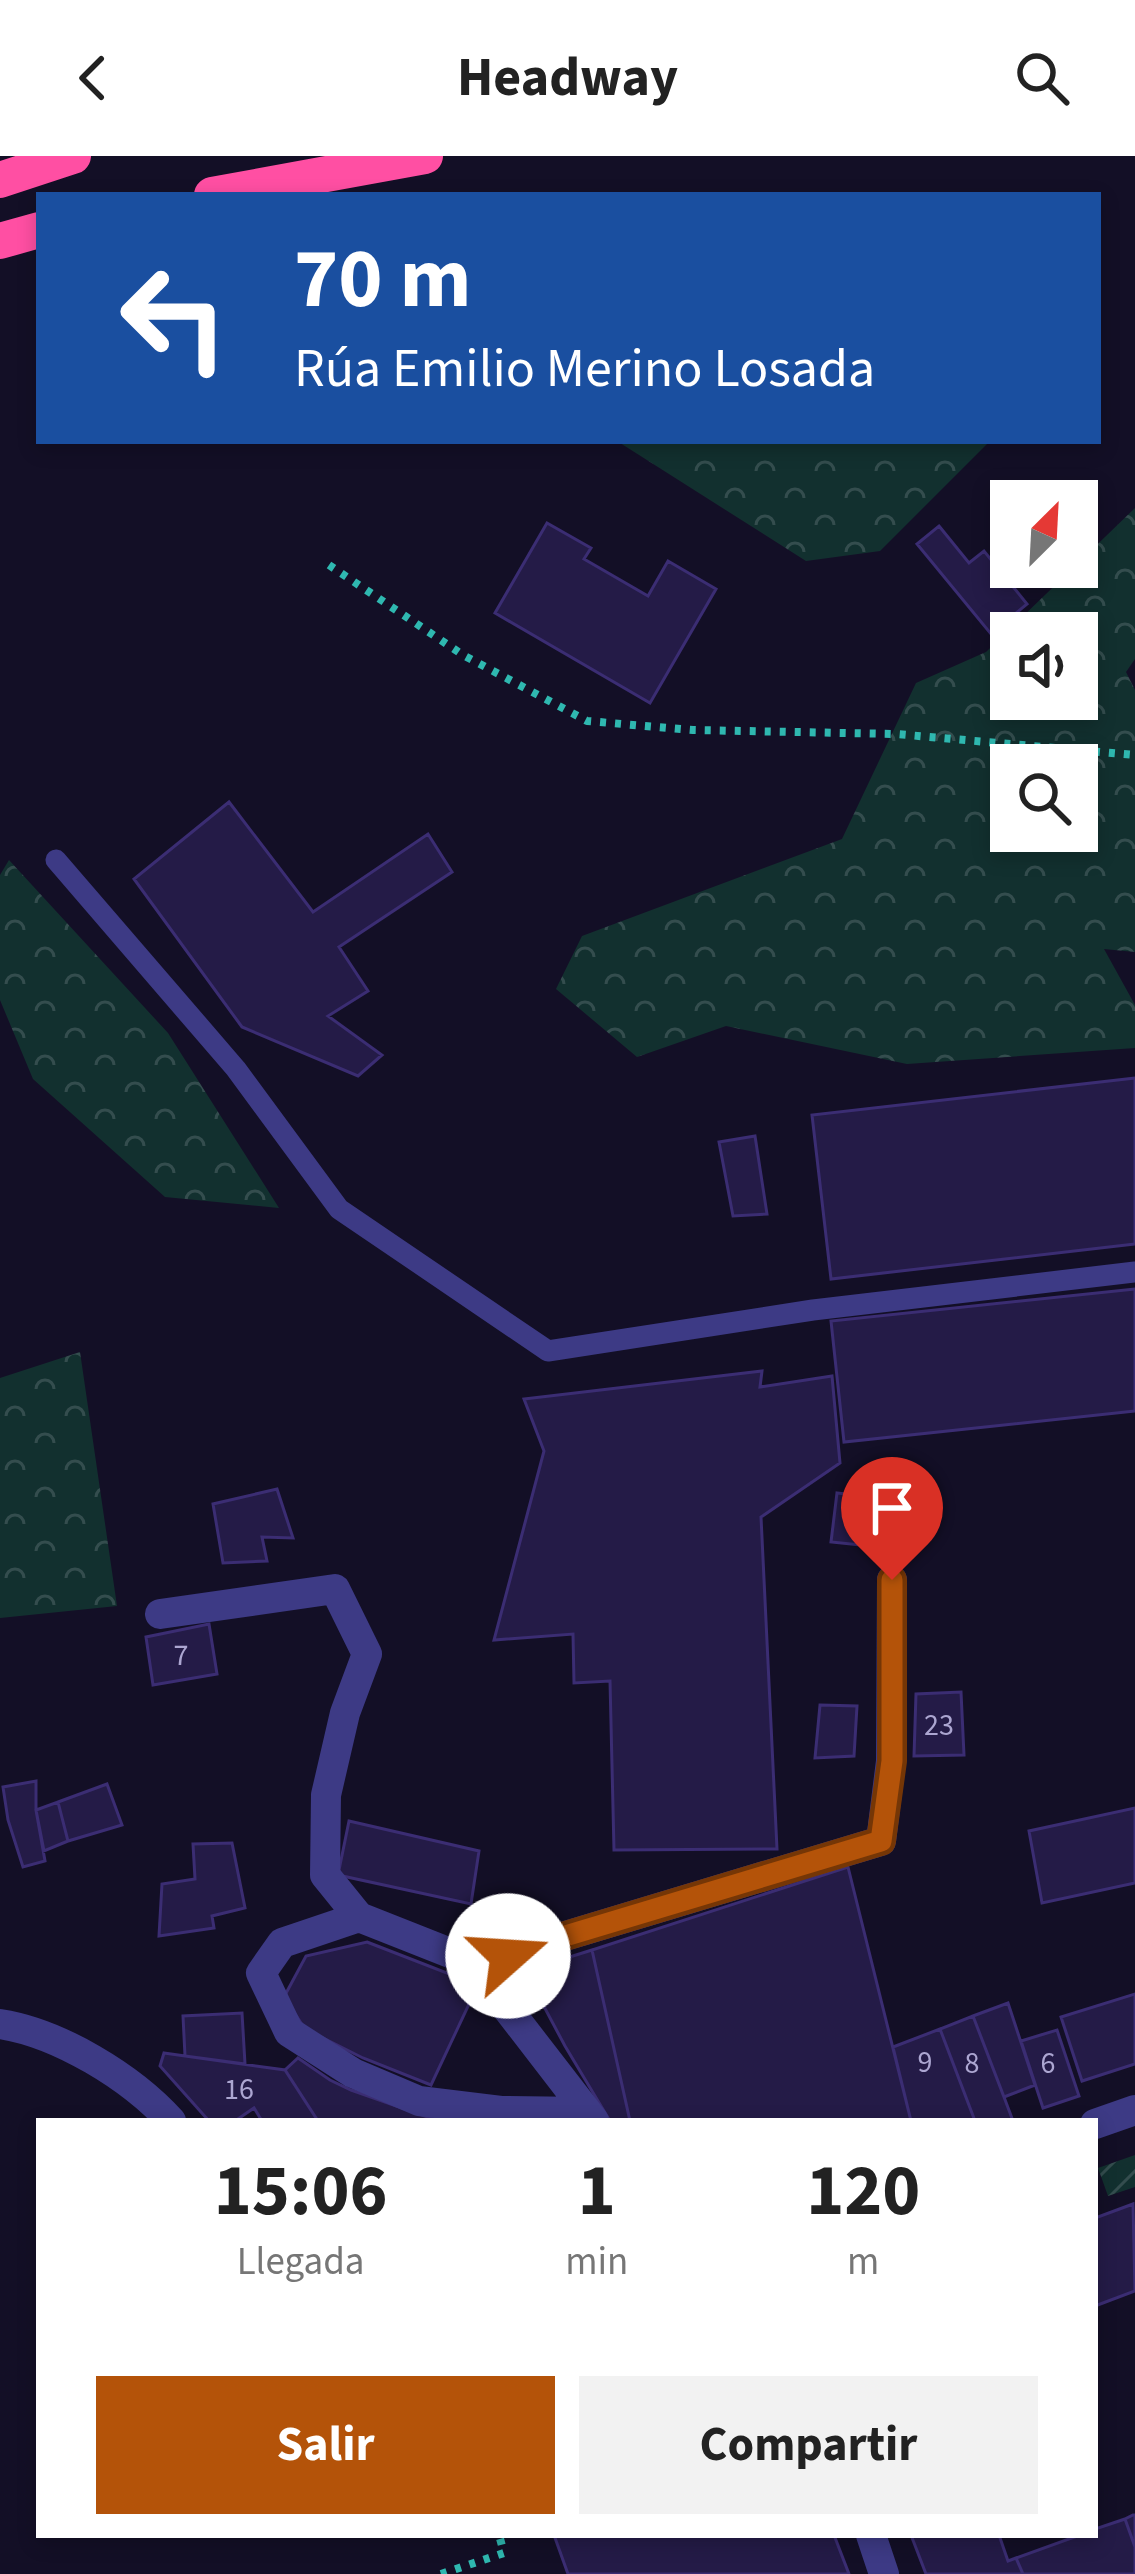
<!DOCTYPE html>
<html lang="es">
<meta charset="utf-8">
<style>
:root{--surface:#fff;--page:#f2f2f2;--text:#222;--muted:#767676;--accent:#b45309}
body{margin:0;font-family:"Source Sans 3",sans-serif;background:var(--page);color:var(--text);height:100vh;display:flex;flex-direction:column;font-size:45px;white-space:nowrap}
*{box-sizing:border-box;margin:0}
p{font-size:39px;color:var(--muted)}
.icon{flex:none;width:66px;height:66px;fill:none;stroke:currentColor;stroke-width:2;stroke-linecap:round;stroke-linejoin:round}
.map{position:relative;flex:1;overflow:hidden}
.drawer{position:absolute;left:36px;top:1962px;width:1062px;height:420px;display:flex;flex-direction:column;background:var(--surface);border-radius:0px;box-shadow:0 6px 18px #0003}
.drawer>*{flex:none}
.top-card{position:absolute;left:36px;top:36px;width:1065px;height:252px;border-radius:0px;box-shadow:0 6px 18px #0003;background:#1a4fa0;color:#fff;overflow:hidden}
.needle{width:78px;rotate:24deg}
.buttons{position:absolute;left:990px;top:324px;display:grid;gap:24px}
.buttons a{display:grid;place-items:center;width:108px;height:108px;border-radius:0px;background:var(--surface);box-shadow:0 6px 18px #0003;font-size:60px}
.pin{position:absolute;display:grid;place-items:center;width:102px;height:102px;color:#fff;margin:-123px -51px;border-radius:50% 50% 50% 0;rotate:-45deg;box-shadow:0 0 12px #0007}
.pin .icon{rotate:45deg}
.me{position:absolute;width:132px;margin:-66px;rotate:71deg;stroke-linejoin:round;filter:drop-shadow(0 0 9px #0008)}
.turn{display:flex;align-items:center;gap:42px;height:252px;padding:0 60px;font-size:54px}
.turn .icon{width:156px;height:156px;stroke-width:2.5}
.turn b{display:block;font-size:84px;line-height:102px}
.eta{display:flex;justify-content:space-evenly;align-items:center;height:204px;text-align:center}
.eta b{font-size:72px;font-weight:700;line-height:84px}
.action{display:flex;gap:24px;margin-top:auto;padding:24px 60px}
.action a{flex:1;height:138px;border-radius:0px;background:var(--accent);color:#fff;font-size:48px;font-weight:700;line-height:138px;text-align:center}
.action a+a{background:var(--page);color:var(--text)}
header{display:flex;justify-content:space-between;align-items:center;height:156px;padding:0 60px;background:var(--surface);font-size:54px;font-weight:700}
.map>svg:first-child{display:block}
.forest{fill:url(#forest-crowns);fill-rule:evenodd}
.garden{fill:url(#garden-furrows)}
.building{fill:#241b47;stroke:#3b2d73;stroke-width:3}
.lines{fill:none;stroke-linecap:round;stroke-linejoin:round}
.path{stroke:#2fb8b0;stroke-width:8;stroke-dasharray:6 9;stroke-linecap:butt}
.service{stroke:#3d3a85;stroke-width:21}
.minor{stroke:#3d3a85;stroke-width:30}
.tertiary{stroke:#3d3a85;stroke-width:30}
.motorway{stroke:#ff4fa3;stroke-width:36}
.route-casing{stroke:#753606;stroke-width:30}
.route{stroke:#b45309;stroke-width:21}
.labels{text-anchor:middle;stroke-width:9;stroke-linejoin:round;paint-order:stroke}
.number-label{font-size:30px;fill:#aca6d1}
</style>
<header><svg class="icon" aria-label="back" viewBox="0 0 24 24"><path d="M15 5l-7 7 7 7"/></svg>Headway<svg class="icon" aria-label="search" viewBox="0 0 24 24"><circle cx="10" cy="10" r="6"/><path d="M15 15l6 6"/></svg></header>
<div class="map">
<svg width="1135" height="2418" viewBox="0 0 1135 2418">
<defs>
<pattern id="forest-crowns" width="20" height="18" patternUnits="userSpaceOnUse" patternTransform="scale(3)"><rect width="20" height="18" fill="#12302f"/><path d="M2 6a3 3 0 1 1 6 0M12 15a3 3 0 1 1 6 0" fill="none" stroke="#344d4e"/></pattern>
<pattern id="garden-furrows" width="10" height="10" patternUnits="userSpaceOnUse" patternTransform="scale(3)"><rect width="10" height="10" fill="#12302f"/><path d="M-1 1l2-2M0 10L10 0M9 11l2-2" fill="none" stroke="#344d4e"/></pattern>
</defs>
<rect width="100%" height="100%" fill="#130f26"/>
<path class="forest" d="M 617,285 L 990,285 L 880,395 L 806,405 Z
M 1135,352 L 1135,503 L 1126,516 L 1135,534 L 1135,796 L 1104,793 L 1135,849 L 1135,892 L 907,908 L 726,870 L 637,901 L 556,833 L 582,780 L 842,683 L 916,527 L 986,496 ZM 1077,477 L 1077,543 L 1011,543 L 1011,477 ZM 1011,609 L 1077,609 L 1077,675 L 1011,675 Z
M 9,704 L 168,877 L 279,1052 L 165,1041 L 33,923 L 0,844 L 0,719 Z
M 80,1196 L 117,1450 L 0,1462 L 0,1222 Z"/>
<path class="garden" d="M 1135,1999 L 1135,2031 L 1108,2040 L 1098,2012 Z"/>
<path class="building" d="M 547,367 L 591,392 L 584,403 L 648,440 L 668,405 L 716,433 L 650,547 L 495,457 Z
M 939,370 L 969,407 L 984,395 L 1027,448 L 991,478 L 917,388 Z
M 229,646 L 313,756 L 428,678 L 452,716 L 339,791 L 368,835 L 328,860 L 382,899 L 358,920 L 242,871 L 134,723 Z
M 1135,922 L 1135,1088 L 831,1123 L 812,959 Z
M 755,980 L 767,1058 L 733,1060 L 719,986 Z
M 1135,1133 L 1135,1255 L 844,1286 L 831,1165 Z
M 762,1215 L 760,1231 L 832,1220 L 840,1307 L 761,1361 L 777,1693 L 614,1694 L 610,1525 L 574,1527 L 573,1478 L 494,1484 L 544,1295 L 524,1243 Z
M 277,1333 L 293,1382 L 262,1381 L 267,1405 L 223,1407 L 213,1348 Z
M 837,1337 L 886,1342 L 881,1391 L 831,1386 Z
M 209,1468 L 217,1518 L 153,1529 L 146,1481 Z
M 961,1536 L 964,1599 L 914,1600 L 916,1538 Z
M 820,1549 L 857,1550 L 854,1600 L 815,1602 Z
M 36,1625 L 36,1654 L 45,1705 L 23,1711 L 8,1664 L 3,1631 Z
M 107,1628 L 122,1669 L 68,1685 L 58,1646 Z
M 58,1646 L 68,1685 L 44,1695 L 36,1654 Z
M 1135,1652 L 1135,1727 L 1042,1747 L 1029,1675 Z
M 349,1665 L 479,1695 L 471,1748 L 338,1719 Z
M 232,1687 L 245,1752 L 212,1760 L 214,1772 L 159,1780 L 162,1728 L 195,1723 L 193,1688 Z
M 848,1711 L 911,1965 L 630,1965 L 592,1794 Z
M 367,1786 L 478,1829 L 431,1929 L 363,1902 L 305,1873 L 284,1841 L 306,1800 Z
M 592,1794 L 630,1965 L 610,1965 L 565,1890 L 525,1815 Z
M 1135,1838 L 1135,1908 L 1082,1925 L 1061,1861 Z
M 1008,1847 L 1035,1929 L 1004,1941 L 973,1860 Z
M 242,1857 L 245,1908 L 185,1900 L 183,1860 Z
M 973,1860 L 1004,1941 L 1013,1965 L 975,1965 L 940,1873 Z
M 940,1873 L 975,1965 L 911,1965 L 893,1891 Z
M 1057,1874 L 1079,1940 L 1043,1952 L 1021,1885 Z
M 164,1897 L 285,1914 L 318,1965 L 262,1965 L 254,1952 L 235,1965 L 209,1965 L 160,1910 Z
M 298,1902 L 330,1924 L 351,1934 L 439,1965 L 318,1965 L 285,1914 Z
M 1133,2048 L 1135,2135 L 1095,2150 L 1095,2062 Z
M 1133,2359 L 1135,2359 L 1135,2391 L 1125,2363 Z
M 1125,2363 L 1135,2391 L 1135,2418 L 1023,2418 L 1016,2402 L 1080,2379 L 1095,2379 L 1095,2373 Z
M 554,2379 L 834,2379 L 849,2418 L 568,2418 Z
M 911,2379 L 999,2379 L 1008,2405 L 1016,2402 L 1023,2418 L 926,2418 Z"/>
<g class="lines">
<path class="path" d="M 329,409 L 463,499 L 587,565 L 693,574 L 896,578 L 1135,599
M 441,2418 L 504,2397 L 499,2379"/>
<path class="service" d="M 56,704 L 236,913 L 339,1053 L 548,1195 L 813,1154 L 1135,1116"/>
<path class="minor" d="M 160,1458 L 335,1433 L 367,1498 L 345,1557 L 326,1639 L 325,1719 L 359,1761 L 483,1810
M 359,1761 L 282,1787 L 261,1817 L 289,1876 L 353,1917 L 419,1945 L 501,1955 L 587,1956
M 594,1965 L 496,1838 L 483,1810 L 532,1790 L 881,1685 L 891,1605 L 892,1424
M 871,2379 L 884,2418"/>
<path class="tertiary" d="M 0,1868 C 59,1877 131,1921 171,1965
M 1095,1968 L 1135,1954"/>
<path class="motorway" d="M 0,24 L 73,0
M 212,39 L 425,0
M 0,85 L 39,74"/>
</g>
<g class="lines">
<g class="route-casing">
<path id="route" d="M 508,1800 L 532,1790 L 881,1685 L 892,1605 L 892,1424"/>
</g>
<use href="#route" class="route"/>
</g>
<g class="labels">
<g class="number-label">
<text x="181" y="1509">7</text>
<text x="939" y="1579">23</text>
<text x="925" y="1916">9</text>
<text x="972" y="1917">8</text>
<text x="1048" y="1917">6</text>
<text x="239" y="1943">16</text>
</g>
</g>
</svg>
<div class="buttons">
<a><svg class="needle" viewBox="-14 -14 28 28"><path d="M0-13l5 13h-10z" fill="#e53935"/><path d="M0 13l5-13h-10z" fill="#767676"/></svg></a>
<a><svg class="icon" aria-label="sound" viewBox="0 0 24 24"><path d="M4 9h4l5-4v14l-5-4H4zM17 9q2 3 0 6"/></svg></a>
<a><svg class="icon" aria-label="search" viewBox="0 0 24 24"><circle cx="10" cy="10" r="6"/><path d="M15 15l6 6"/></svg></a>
</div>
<div class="pin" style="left:892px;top:1424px;background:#d93025"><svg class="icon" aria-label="arrive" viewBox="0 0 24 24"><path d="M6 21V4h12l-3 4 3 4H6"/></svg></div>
<svg class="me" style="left:508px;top:1800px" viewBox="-20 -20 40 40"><circle r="19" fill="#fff"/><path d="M0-13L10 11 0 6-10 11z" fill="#b45309"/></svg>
<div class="top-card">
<div class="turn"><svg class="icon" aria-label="left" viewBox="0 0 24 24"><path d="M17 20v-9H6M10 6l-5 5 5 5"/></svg><div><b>70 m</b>Rúa Emilio Merino Losada</div></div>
</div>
<section class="drawer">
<div class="eta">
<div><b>15:06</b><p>Llegada</p></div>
<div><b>1</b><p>min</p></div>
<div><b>120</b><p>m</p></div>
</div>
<div class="action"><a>Salir</a><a>Compartir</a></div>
</section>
</div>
